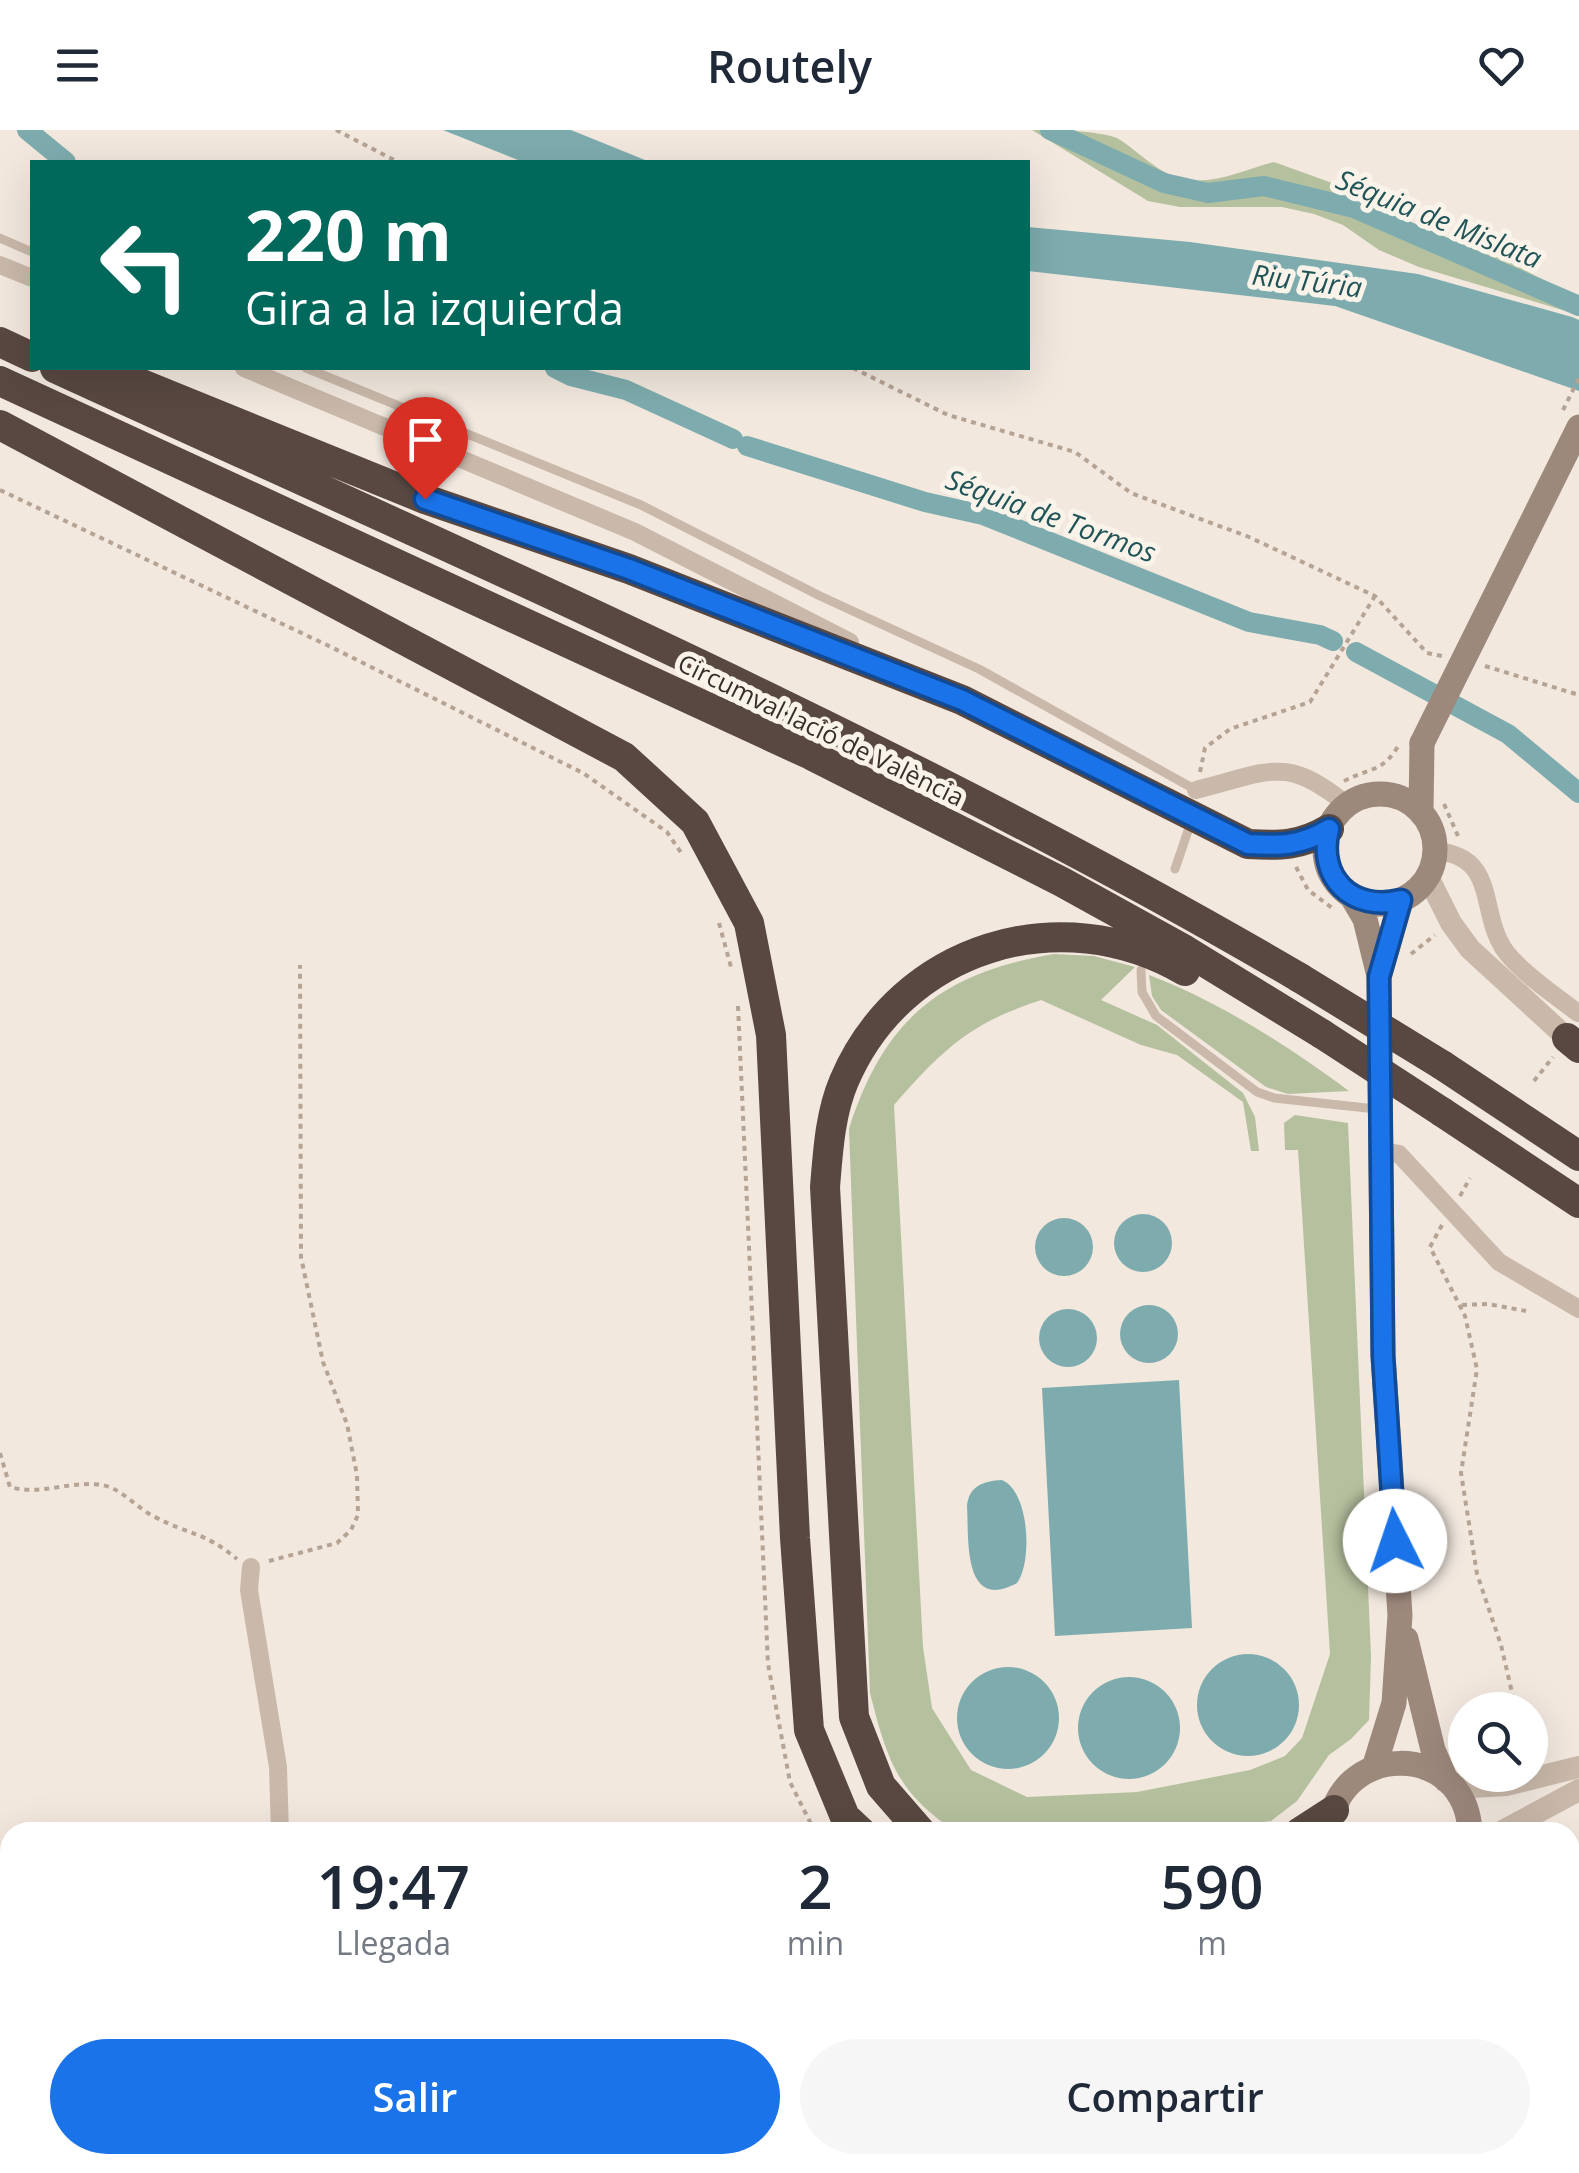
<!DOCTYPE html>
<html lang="es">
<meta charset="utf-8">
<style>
:root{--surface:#fff;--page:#f6f6f7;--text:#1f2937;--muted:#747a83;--accent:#1a73e8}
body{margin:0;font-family:"Open Sans",sans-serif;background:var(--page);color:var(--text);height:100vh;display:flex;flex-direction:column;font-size:38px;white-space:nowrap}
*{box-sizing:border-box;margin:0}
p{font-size:32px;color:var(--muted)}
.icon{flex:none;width:55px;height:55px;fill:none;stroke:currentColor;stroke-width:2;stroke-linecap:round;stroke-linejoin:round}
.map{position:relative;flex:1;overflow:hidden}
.sheet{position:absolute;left:0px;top:1692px;width:1580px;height:352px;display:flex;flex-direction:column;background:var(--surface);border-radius:30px 30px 0 0;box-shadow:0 10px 40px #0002}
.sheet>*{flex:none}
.guide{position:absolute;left:30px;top:30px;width:1000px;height:210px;border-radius:0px;box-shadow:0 10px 40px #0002;background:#00695c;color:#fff;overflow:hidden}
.controls{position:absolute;left:1448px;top:1562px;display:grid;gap:20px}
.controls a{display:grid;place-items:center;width:100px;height:100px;border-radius:50%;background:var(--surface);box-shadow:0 10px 40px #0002;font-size:50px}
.pin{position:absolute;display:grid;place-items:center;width:85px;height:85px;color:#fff;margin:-102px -42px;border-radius:50% 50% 50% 0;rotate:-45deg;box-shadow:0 0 10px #0007}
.pin .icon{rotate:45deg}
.me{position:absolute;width:110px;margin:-55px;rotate:356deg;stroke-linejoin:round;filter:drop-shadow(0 0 8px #0008)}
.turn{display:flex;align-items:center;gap:35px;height:210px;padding:0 50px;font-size:45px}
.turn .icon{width:130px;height:130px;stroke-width:2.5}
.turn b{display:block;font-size:70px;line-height:85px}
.eta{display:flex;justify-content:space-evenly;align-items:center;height:170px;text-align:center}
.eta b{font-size:60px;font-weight:600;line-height:70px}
.action{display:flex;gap:20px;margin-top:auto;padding:20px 50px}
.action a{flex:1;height:115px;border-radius:60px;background:var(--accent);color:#fff;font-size:40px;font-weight:600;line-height:115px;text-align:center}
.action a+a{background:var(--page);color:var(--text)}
header{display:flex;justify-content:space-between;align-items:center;height:130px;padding:0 50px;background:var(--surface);font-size:45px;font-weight:600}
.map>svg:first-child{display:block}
.green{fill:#b5c09e}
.water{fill:#7eacae}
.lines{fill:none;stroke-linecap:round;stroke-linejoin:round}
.canal{stroke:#7eacae;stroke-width:20}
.path{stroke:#b5a394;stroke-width:4;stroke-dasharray:5 5;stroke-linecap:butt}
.service{stroke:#cab9aa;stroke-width:9}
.minor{stroke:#cab9aa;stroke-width:18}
.tertiary{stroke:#cab9aa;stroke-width:22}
.secondary{stroke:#9d887c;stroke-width:25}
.motorway{stroke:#584841;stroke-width:30}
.path-bridge{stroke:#b5a394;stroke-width:4;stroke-dasharray:5 5;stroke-linecap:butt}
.secondary-bridge{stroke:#9d887c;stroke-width:25}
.motorway-bridge{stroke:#584841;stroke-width:30}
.route-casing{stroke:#114b97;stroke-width:25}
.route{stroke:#1a73e8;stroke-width:18}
.labels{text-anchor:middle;stroke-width:10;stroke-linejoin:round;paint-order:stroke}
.street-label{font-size:25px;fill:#372e29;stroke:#f9f3ea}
.water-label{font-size:28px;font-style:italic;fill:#205457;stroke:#f9f3ea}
</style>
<header><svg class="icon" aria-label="menu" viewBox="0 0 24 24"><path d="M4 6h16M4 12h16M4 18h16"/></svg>Routely<svg class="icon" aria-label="heart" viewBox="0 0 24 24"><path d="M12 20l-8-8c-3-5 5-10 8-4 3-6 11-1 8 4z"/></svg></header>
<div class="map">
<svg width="1579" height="2043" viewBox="0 0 1579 2043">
<rect width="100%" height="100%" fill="#f2e8de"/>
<path class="green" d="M 1032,0 C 1058,0 1093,0 1117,8 C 1137,20 1153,39 1176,47 C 1210,58 1242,40 1274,32 L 1357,62 L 1409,94 L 1498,126 L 1579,169 L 1579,185 L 1419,137 L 1379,120 L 1343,95 L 1314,84 L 1282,77 L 1180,77 L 1148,71 Z
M 1054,824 L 1094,826 L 1135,837 L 1101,870 L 1157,895 L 1243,963 L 1255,987 L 1259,1021 L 1251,1021 L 1243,972 L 1177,925 L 1141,915 L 1041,870 C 970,893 943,919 894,975 L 923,1517 L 932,1578 L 971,1640 L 1027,1667 L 1137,1662 L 1250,1640 L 1285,1626 L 1302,1608 L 1330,1524 L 1298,1020 L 1285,1020 L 1284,993 L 1295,985 L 1348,993 L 1371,1526 L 1369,1590 L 1351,1609 L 1329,1625 L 1297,1671 L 1271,1691 L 1190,1702 L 957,1702 C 897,1664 887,1629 870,1563 L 849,999 C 884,889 941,843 1054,824 Z
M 1149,845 C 1220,872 1288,916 1349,961 L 1288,964 L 1266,957 L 1161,880 L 1152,866 Z"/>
<path class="water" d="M 443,0 L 571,0 L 650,32 L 523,32 Z
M 1028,97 L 1190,112 L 1418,144 L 1572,187 L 1579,190 L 1579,261 L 1335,176 L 1028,141 Z
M1114 1113a29 29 0 1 1 58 0a29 29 0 1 1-58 0Z
M1035 1117a29 29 0 1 1 58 0a29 29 0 1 1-58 0Z
M1120 1204a29 29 0 1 1 58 0a29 29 0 1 1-58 0Z
M1039 1208a29 29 0 1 1 58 0a29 29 0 1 1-58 0Z
M 1179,1250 L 1192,1498 L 1055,1506 L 1042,1258 Z
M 1002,1350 C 1029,1361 1033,1431 1017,1453 C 962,1483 969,1407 967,1376 C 969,1356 983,1351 1002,1350 Z
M1197 1575a51 51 0 1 1 102 0a51 51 0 1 1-102 0Z
M957 1588a51 51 0 1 1 102 0a51 51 0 1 1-102 0Z
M1078 1598a51 51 0 1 1 102 0a51 51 0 1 1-102 0Z"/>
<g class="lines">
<path class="canal" d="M 27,0 L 66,32
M 1050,0 L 1164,53 L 1208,63 L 1264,56 L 1354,78 L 1579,176
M 555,238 L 571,246 L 626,260 L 733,309
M 747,316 L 925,372 L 983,385 L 1249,492 L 1320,505 L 1333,511
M 1356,522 L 1508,604 L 1579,663"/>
<path class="path" d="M 336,0 L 398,32
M 853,238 L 948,285 L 1075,322 L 1131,363 L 1249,407 L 1375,466 L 1427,523 L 1442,526
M 0,360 L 331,517 L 583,643 L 667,702 L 682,724
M 1485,536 L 1579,565
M 1200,642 L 1205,618 L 1230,599 L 1310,572 L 1375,466
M 1344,651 C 1371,637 1383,643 1400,613
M 1444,674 L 1458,706
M 1296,737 L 1308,760 L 1332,778
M 719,793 L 731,837
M 1411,824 L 1435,805
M 738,876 L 768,1534 L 790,1652 L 815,1702
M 1534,951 L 1553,927
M 1460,1066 L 1470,1048
M 1442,1095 L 1430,1117 L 1465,1186 L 1477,1239 L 1461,1343 L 1477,1444 L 1501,1515 L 1516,1580
M 1462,1175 L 1488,1174 L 1526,1181
M 0,1323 L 10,1357 C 41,1366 72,1350 102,1355 C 123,1359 136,1378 155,1387 C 189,1405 203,1401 237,1429
M 269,1431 L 337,1413 L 351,1400 L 358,1385 L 357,1345 L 347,1294 L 323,1232 L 301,1127 L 300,835
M 958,2035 L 959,2043"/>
<path class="service" d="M 0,108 L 32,122
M 306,238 L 641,375 L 820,466 L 979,539 L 1196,660
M 1175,739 L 1192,689
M 1141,840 L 1142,862 L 1156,886 L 1257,962 L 1274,968 L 1376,979"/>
<path class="minor" d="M 0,135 L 32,148
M 244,238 L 635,402 L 850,512
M 1196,660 C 1269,642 1285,624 1347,675
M 1436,721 C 1503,727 1475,790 1511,828 C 1530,849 1556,866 1578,883
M 1380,1021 L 1399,1024 L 1499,1132 L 1579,1179
M 251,1437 L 249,1460 L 278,1637 L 280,1702
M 313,2043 L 313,2035"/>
<path class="tertiary" d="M 1428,747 L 1451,793 L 1470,819 L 1567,908
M 1456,1658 L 1506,1655 L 1579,1637
M 1501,1702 L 1579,1660
M 1437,2035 L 1438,2043"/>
<path class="secondary" d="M1325 719a55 55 0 1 1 110 0a55 55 0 1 1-110 0Z
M 1421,682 L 1422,613
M 1352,767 L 1365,789 L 1378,842
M 1406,1509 L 1433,1620 L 1446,1650
M 1374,1638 L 1394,1573 L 1400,1485 L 1383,1225 L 1379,847 L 1401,771
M 1330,1702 C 1333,1612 1466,1609 1470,1702"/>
<path class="motorway" d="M 0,212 L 32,227
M 55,238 C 476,431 901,614 1300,848
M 102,238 L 425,369 L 629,439 L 962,570 L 1248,714 C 1280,716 1300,716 1329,699
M 0,251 L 811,625 L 1062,752 L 1185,820 L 1322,904
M 0,295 L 624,627 L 695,692 L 749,793 L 771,905 L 795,1408 L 809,1600 L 845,1687 L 861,1702
M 1567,908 L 1579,918
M 1442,935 L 1579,1026
M 1442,982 L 1579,1073
M 921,1702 L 881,1656 L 854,1587 L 825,1057 C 828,1021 830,984 844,951 C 901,817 1060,768 1185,841
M 1300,1702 L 1334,1680"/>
<path class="path-bridge" d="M 1563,280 L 1579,248"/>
<path class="secondary-bridge" d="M 1422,613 L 1579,297"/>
<path class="motorway-bridge" d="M 1300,848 L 1442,935
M 1322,904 L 1442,982"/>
</g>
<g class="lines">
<g class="route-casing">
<path id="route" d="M 425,369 L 629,439 L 962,570 L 1248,714 C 1280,716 1300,716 1329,699 C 1317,748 1352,782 1401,770 L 1379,847 L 1383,1226 L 1395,1411"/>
</g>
<use href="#route" class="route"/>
</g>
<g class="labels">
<g class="street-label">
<text transform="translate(821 600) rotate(26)" y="9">Circumval·lació de València</text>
</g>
<g class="water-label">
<text transform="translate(1439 89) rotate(22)" y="10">Séquia de Mislata</text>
<text transform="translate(1307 151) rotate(7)" y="10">Riu Túria</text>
<text transform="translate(1051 386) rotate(20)" y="10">Séquia de Tormos</text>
</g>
</g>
</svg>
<div class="controls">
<a><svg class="icon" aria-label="search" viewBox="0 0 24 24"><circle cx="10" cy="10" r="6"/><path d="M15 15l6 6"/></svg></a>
</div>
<div class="pin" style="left:425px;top:369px;background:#d93025"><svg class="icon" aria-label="arrive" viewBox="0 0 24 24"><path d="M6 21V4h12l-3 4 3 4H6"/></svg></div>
<svg class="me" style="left:1395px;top:1411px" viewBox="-20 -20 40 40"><circle r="19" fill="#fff"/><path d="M0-13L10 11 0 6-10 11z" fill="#1a73e8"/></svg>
<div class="guide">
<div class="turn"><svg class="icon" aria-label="left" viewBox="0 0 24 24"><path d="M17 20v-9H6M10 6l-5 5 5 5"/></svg><div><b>220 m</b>Gira a la izquierda</div></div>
</div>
<section class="sheet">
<div class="eta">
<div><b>19:47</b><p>Llegada</p></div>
<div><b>2</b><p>min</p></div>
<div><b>590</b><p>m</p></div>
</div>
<div class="action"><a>Salir</a><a>Compartir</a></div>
</section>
</div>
